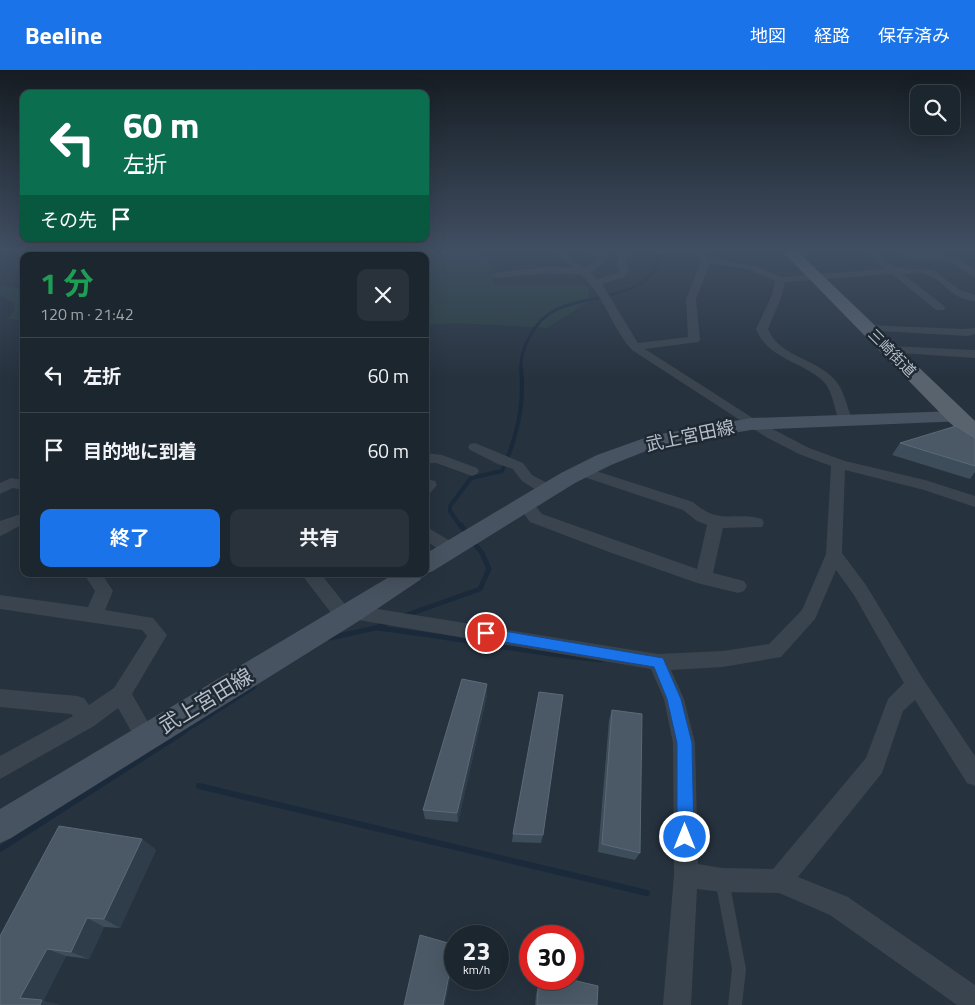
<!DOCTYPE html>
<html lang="ja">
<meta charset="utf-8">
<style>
:root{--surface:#1c262e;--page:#29323a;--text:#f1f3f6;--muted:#a0a5aa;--line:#3a434a;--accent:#1a73e8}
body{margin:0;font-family:"Titillium Web","Noto Sans JP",sans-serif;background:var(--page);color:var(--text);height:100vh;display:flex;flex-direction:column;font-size:19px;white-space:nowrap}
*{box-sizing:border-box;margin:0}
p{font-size:16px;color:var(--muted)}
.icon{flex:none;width:28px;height:28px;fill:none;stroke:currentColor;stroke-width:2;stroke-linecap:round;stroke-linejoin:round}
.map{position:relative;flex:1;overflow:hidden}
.side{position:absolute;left:20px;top:182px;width:409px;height:325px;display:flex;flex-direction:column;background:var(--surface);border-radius:10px;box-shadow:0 5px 20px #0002,0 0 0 1px var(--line)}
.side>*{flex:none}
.guide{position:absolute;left:20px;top:20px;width:409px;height:152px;border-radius:10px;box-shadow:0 5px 20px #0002,0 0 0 1px var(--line);background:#0b6e4f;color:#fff;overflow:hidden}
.tools{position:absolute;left:910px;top:15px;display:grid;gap:10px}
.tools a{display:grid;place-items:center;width:50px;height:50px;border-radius:10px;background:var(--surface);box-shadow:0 5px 20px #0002,0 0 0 1px var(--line);font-size:25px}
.speed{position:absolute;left:444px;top:855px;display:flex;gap:10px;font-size:25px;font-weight:700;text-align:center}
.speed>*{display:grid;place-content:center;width:65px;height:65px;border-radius:50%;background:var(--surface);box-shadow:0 5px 20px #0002,0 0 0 1px var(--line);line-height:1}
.speed small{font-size:12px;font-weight:400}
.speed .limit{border:8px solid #d22;background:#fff;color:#111}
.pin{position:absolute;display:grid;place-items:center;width:42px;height:42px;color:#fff;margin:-21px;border:2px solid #fff;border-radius:50%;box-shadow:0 1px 5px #0007}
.me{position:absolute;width:55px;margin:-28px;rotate:0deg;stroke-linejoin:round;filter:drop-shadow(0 0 4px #0008)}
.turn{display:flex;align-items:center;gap:18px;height:105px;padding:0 20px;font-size:22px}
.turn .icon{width:65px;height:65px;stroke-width:2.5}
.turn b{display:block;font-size:35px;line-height:42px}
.then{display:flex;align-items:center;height:48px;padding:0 20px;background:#0003;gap:10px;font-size:19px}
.round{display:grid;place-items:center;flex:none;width:52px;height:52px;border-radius:10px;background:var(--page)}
.summary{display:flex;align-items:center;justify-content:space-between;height:85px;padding:0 20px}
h1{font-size:30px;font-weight:700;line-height:38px;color:#1e9e55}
.primary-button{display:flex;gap:10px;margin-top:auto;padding:10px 20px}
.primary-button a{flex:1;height:58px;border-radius:10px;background:var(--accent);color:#fff;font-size:20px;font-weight:700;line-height:58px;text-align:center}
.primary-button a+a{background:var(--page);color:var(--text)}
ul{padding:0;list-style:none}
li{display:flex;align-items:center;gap:15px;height:75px;padding:0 20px;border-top:1px solid var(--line)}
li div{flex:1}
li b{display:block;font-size:19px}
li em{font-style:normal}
header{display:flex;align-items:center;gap:30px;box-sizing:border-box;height:70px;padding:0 25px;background:var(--accent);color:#fff}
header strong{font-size:24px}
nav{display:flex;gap:28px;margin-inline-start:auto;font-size:18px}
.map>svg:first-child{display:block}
.green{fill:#283e3f}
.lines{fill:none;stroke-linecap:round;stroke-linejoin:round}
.stream-far3{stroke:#1a2a3b;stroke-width:3}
.stream-far2{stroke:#1a2a3b;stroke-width:4}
.stream-far1{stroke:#1a2a3b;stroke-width:5}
.stream{stroke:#1a2a3b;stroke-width:6}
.river{fill:#1a2a3b;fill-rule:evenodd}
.service{fill:#3a444e;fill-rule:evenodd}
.minor{fill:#3a444e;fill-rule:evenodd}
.secondary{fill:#485361;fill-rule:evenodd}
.primary{fill:#58636e;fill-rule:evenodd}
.wall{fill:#3e4d5a}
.shaded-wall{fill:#2f3d4a}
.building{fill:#4b5966;stroke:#5c6976}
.route{fill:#1a73e8;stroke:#114b97}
.labels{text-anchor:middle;stroke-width:5;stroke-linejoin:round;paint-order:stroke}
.far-street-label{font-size:15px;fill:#b6bfc9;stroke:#1f2933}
.street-label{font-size:18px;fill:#b6bfc9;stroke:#1f2933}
.near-street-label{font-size:21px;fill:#b6bfc9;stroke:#1f2933}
</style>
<header>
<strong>Beeline</strong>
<nav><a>地図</a><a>経路</a><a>保存済み</a></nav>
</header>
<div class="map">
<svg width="975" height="935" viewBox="0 0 975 935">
<rect width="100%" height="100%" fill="#26323e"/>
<path class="green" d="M 160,180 L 202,180 L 202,186 L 144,186 Z
M 294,180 L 459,180 L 478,183 L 493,194 L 493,215 L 583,215 L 589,218 L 588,232 L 547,258 L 456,253 L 425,255 L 425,186 L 296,186 Z
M 5,211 L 4,216 L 24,219 L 24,248 L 18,250 L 8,249 L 14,241 L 14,233 L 0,225 L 0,216 Z"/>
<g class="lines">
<path class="stream-far3" d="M 521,299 C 520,288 524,277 530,266 C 551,224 598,235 634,217 C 646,211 652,203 659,193 L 654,180"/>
<path class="stream-far2" d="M 461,457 L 450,441 L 450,436 L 471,408 L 502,401 C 517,368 525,334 521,298"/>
<path class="stream-far1" d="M 461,455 L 467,464
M 404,546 L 480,519 L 489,499 L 482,483 L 473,472
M 376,558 C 451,566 525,583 601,590
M 330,568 L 375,558 L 387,553
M 181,663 L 254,617"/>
<path class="stream" d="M 199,716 L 647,823
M 0,779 L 183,662"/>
<path class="river" d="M 959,180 L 975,180 L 975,190 L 969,188 Z"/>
<path class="service" d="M 722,803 L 727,805 L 729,810 L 746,899 L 742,935 L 728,935 L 732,899 L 715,810 L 717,805 Z"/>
<path class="minor" d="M 551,180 L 560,180 L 585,198 L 598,187 L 587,182 L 586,180 C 595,180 602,180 608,187 L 604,193 L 591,203 L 597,209 L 618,203 L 619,201 L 616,190 L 623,180 L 631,180 L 626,190 L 629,201 L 624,207 L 602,214 L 638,273 L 688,267 L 686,229 L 702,190 L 697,184 L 678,182 L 656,184 L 654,182 L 658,180 L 701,180 L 710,188 L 755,196 L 781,207 L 885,199 L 862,180 L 872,180 L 896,198 L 933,200 L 960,220 L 975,225 L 975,231 C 949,229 946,211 927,205 C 920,202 910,204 903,204 L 944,236 L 945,238 L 944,240 L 936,240 L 892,204 L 785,212 L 782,225 L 768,259 C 778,285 812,288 831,306 C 845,318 846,336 853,351 L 846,355 L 839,351 C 834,338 833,321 823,311 C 801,291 768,289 756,259 L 772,225 L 775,211 L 750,200 L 710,193 L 696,229 L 700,270 L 698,272 L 645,279 L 759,352 L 809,378 L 845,391 L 925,410 L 975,426 L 975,437 L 924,420 L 845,400 L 842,483 L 866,515 L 923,609 L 975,686 L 975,716 L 967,713 L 915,630 L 903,641 L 882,703 L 798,807 L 848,827 L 975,915 L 975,935 L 957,935 L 830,845 L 779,823 L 722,822 L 697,819 L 691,935 L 663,935 L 674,805 L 673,673 L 664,629 L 651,599 L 352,549 L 350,552 L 344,554 L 338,552 L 305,509 L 303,504 L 321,504 L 347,537 L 353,535 L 658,584 L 723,581 L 769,574 L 802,540 L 826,484 L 831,396 L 799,384 L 766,367 L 632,280 C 611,257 605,226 581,205 L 549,203 L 497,208 L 492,205 L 497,202 L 549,197 L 574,198 ZM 836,500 L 854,525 L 904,613 L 888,629 L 866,688 L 773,799 L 722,798 L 698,794 L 695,673 L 684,629 L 671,600 L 723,597 L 781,587 L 815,549 Z
M 896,180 L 906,180 L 915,185 L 931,183 L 957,188 L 975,199 L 975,207 C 966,204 960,195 952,193 C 930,187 912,197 896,180 Z
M 867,255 L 964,259 L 975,258 L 975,264 L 968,266 L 863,260 L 861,258 L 863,256 Z
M 889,276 L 975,280 L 975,288 L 885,282 L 883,280 L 885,278 Z
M 475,373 L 523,393 L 532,405 L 551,415 L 554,419 L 551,423 L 541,423 L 522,411 L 513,399 L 498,394 L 470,380 L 468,377 L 470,374 Z
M 425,383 L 442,385 L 477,398 L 479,401 L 477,404 L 472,406 L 436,393 L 425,393 Z
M 580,396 L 693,432 C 720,456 734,441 762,449 L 764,453 L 762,457 L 723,458 L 713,503 L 744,511 L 747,516 L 744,521 L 738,523 L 697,513 L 609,482 L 530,452 L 516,433 L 519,429 C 530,426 535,436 542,444 L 697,499 L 707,455 L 697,451 L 683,440 L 575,404 L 573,401 L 575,398 Z
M 11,408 L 24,410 L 24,420 L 13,418 L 0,424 L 0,413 Z
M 430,410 L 435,411 L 437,415 L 430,423 L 425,424 L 425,411 Z
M 24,443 L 24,455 C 14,457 9,463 0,466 L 0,451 Z
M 425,456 L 457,475 L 459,479 L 457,483 C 445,487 435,476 425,470 Z
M 84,504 L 102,504 L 113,521 L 105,540 L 153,548 L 167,565 L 132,624 L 157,668 L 153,675 L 146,678 L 139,675 L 118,638 L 94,656 L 0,709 L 0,686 L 73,646 L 71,644 L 0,637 L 0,619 L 77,626 L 84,628 L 89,635 L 114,618 L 147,566 L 142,560 L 0,539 L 0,525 L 88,537 L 95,521 Z"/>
<path class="secondary" d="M 957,341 L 964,343 L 966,347 L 964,351 L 751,360 L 661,375 L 611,395 L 575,413 L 433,501 L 425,504 L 424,504 L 425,484 L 561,403 L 597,385 L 650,366 L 751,348 Z
M 394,504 L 424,504 L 420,510 L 362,549 L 11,768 L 0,773 L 0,739 Z"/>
<path class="primary" d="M 781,180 L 796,180 L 975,351 L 975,370 L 967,368 L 949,352 Z"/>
</g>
<path class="wall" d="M 975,368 L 975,402 L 970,409 L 892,385 L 900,373 Z
M 487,625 L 458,752 L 425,749 L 423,740 Z
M 612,640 L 640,783 L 635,790 L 598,782 L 609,650 Z
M 513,764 L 543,765 L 541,773 L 512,772 Z
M 142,769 L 156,780 L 120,858 L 104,857 L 89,889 L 66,886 L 43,931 L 60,935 L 0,935 Z
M 538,918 L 597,935 L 535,935 L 536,924 Z"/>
<path class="shaded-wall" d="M 487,614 L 487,625 L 458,752 L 457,743 Z
M 142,769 L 156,780 L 120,858 L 104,849 Z
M 87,848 L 104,857 L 89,889 L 71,882 Z
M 455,875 L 455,886 L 445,935 L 443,935 Z
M 47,879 L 66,886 L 43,931 L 60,935 L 40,935 L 20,928 Z"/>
<path class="building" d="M 956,356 L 975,368 L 975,396 L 900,373 Z
M 462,609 L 487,614 L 457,743 L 423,740 Z
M 539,622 L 563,625 L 543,765 L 513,764 Z
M 612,640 L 642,644 L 640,783 L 602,774 Z
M 59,756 L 142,769 L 104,849 L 87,848 L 71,882 L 47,879 L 20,928 L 42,930 L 40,935 L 0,935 L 0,866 Z
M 420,865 L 455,875 L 443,935 L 404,935 Z
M 548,909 L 568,909 L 598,916 L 597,935 L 537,935 L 538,918 L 545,917 Z"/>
<linearGradient id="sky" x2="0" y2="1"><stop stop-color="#151c22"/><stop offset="0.58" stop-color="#414f63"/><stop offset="1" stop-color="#414f63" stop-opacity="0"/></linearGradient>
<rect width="975" height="310" fill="url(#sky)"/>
<path class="route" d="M 486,558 L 663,588 L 681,629 L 692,673 L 694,767 L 691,773 L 685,776 L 679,773 L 677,767 L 677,673 L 667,629 L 654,597 L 486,569 L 482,567 L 480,563 L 482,559 Z"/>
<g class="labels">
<g class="far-street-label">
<text transform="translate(892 283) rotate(45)" y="5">三崎街道</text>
</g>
<g class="street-label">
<text transform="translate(690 366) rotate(-12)" y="6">武上宮田線</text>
</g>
<g class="near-street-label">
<text transform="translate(206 631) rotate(-31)" y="7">武上宮田線</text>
</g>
</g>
</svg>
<div class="tools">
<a><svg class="icon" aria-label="search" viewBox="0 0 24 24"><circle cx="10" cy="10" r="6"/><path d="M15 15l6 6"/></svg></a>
</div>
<div class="speed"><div>23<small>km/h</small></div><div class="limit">30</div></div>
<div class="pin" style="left:486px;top:563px;background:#d93025"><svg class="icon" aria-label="arrive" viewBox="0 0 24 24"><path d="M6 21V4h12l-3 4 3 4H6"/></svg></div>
<svg class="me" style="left:685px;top:767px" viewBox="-20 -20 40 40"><circle r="17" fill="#1a73e8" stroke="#fff" stroke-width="3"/><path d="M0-11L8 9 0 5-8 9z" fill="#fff"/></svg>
<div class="guide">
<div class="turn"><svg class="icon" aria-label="left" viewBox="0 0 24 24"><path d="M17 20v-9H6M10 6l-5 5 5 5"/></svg><div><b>60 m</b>左折</div></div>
<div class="then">その先<svg class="icon" aria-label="arrive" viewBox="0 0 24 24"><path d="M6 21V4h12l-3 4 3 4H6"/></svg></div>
</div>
<section class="side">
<div class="summary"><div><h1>1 分</h1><p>120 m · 21:42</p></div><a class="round"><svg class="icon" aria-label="close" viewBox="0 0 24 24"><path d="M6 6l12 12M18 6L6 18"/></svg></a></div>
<ul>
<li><svg class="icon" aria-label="left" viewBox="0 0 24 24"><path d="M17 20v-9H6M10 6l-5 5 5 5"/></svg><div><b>左折</b></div><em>60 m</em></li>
<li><svg class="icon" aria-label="arrive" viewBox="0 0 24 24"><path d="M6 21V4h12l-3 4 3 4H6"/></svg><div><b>目的地に到着</b></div><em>60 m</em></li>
</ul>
<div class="primary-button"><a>終了</a><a>共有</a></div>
</section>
</div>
